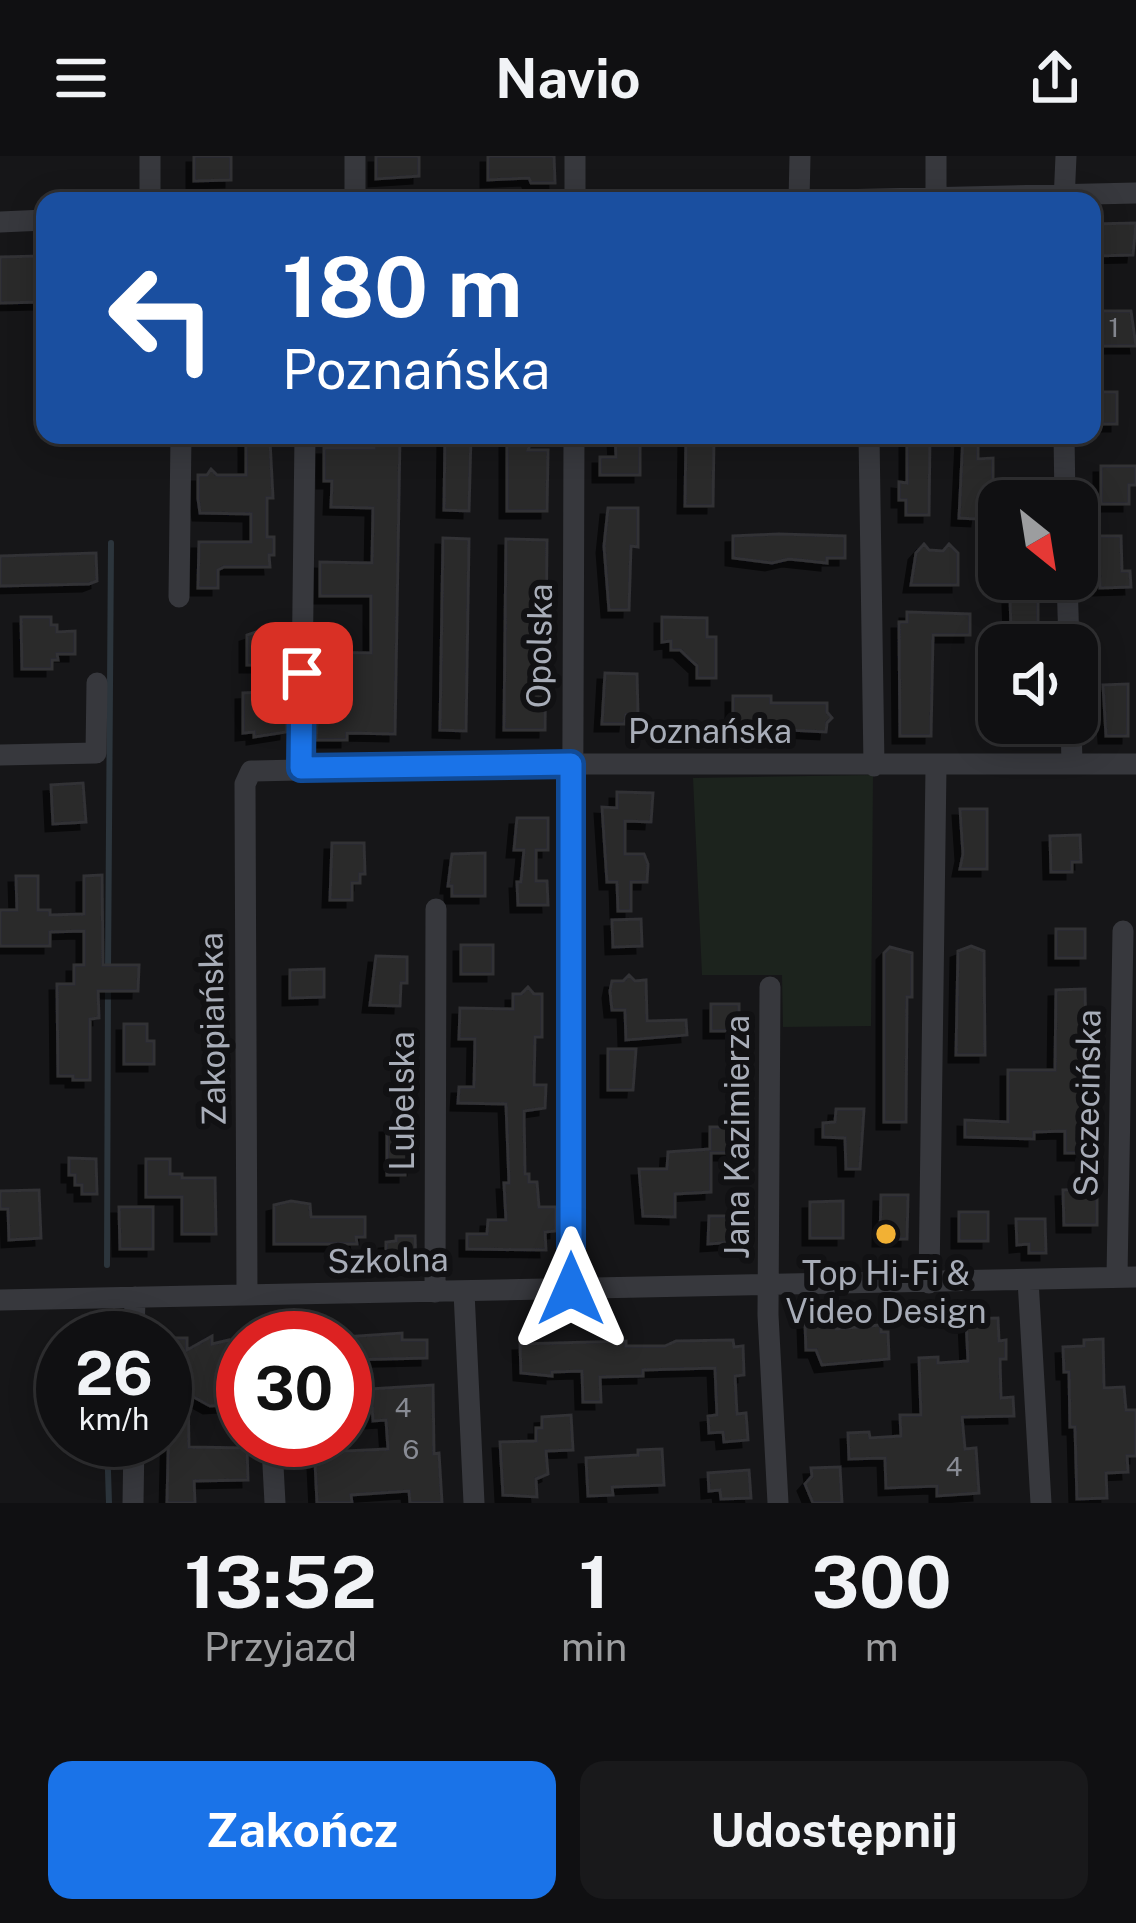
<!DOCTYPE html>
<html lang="pl">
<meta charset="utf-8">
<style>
:root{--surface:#101012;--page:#19191b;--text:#f1f3f6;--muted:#9c9d9f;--line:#303032;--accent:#1a73e8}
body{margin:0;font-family:"Public Sans",sans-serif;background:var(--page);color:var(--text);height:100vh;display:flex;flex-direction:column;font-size:45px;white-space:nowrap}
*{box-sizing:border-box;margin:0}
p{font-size:39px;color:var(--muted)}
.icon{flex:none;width:66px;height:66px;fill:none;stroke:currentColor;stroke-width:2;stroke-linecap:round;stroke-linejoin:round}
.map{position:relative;height:1347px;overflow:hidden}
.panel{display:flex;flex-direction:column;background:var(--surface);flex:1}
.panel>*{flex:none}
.top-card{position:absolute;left:36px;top:36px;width:1065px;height:252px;border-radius:24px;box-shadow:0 6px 30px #0003,0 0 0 3px var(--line);background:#1a4fa0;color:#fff;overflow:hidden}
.needle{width:78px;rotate:150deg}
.fabs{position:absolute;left:978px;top:324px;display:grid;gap:24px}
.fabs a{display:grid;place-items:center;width:120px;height:120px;border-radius:24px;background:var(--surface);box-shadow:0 6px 30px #0003,0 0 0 3px var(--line);font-size:60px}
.speed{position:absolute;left:36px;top:1155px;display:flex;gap:24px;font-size:60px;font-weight:700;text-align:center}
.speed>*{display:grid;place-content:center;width:156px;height:156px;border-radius:50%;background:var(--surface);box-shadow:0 6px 30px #0003,0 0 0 3px var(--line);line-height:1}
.speed small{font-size:30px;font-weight:400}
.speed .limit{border:18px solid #d22;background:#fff;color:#111}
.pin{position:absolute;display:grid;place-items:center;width:102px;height:102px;color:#fff;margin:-51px;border-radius:24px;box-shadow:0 6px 18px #0006}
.me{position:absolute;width:132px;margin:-66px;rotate:0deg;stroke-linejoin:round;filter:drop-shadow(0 0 9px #0008)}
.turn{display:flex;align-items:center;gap:42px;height:252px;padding:0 48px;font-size:54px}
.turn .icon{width:156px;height:156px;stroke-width:2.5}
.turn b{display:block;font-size:84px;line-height:102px}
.eta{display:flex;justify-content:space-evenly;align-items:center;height:204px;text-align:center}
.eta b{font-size:72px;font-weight:700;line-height:84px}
.cta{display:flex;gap:24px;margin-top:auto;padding:24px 48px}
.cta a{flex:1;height:138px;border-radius:24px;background:var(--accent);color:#fff;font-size:48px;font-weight:700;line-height:138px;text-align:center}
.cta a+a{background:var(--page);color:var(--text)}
header{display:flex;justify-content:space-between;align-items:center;height:156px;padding:0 48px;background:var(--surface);font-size:54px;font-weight:700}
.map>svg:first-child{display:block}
.green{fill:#1c231d}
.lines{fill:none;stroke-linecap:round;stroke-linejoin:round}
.stream{stroke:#2c353c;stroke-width:6}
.building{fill:#29292c;stroke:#303034;stroke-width:3;filter:url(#shadow)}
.minor{stroke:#37383d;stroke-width:21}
.route-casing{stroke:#114b97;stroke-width:30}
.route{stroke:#1a73e8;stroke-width:21}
.poi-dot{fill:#f2b134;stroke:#111113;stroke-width:4.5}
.labels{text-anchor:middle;stroke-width:12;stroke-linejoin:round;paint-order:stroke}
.number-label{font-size:27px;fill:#888b94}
.street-label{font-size:33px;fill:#a8adb8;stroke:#111113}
.poi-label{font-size:33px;fill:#a8adb8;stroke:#111113}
</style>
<header><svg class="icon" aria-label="menu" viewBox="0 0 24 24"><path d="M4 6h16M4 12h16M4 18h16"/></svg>Navio<svg class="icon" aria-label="share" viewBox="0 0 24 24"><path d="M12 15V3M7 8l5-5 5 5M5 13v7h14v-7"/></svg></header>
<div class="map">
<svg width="1136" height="1347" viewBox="0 0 1136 1347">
<defs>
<filter id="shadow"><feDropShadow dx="-7" dy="7" stdDeviation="0" flood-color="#0009"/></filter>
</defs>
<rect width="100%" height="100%" fill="#161618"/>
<path class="green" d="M 873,619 L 871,870 L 783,871 L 782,819 L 702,819 L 693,622 Z"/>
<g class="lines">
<path class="stream" d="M 108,817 L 111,387
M 107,1109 L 108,830
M 108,1182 L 109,1171
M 107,1284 L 109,1347"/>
</g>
<path class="building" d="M 194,0 L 231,0 L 231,24 L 194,25 Z
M 376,0 L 419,0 L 419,20 L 376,23 Z
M 488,0 L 554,0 L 555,27 L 531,27 L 529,22 L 488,24 Z
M 1136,67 L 1133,99 L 1092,100 L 1092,68 Z
M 41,100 L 42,146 L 0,147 L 0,101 Z
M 1097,155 L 1131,155 L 1136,190 L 1101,190 Z
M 1092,236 L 1117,236 L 1117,268 L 1100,268 L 1100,261 L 1092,260 Z
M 246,279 L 268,279 L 270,285 L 273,342 L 267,342 L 267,381 L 274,381 L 274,399 L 269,399 L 270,411 L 224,411 L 218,414 L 218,432 L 198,432 L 199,386 L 251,386 L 251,358 L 200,357 L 198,343 L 198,319 L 207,319 L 211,313 L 217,319 L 246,319 Z
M 374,279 L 400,279 L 395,578 L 347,577 L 347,584 L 316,584 L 320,535 L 334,535 L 334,511 L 317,510 L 317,496 L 371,497 L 371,440 L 320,440 L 320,406 L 372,407 L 373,352 L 331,351 L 332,325 L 324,325 L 324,292 L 374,292 Z
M 445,279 L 471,279 L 469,355 L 444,354 Z
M 507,279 L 534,279 L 528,294 L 548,294 L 547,355 L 507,355 Z
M 615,279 L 640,279 L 640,319 L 600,319 L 600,301 L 616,301 Z
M 686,279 L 714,279 L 713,350 L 685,350 Z
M 907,279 L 930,279 L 929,359 L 906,359 L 906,344 L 899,344 L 899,326 L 907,327 Z
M 963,279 L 978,279 L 978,303 L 993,302 L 993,338 L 999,338 L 999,355 L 978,355 L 977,363 L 959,362 Z
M 1101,310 L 1136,310 L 1136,329 L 1129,329 L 1129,348 L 1101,348 Z
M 608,352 L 638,352 L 638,391 L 631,390 L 629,454 L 609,454 L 604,390 Z
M 779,378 L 845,380 L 845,402 L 827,402 L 827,407 L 789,403 L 772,407 L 733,402 L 733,380 Z
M 1098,380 L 1121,380 L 1122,415 L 1130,415 L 1131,431 L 1100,432 Z
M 443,382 L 469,383 L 466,575 L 440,574 Z
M 506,383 L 547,384 L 545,574 L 504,574 Z
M 924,388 L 929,394 L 943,395 L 949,388 L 958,397 L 958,429 L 911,429 L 916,397 Z
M 96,397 L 97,425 L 89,428 L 0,430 L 0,400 Z
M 1010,442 L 1038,442 L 1038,472 L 1011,473 Z
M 907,456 L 970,458 L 970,479 L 933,479 L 931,580 L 900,580 L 899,466 L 907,466 Z
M 21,461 L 51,461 L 51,469 L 57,469 L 57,476 L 75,475 L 75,498 L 57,498 L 58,504 L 52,504 L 52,513 L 22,513 Z
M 662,461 L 707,462 L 707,481 L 716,481 L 716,522 L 697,522 L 697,510 L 680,494 L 671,494 L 671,485 L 662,486 Z
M 259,475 L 273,475 L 273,509 L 247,509 L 247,479 Z
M 605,517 L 637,518 L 638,559 L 626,559 L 625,568 L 602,568 Z
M 1128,528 L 1128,580 L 1106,580 L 1103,529 Z
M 265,536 L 287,536 L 286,576 L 254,581 L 254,576 L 243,577 L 243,537 Z
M 733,540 L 771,540 L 771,547 L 827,547 L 827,556 L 832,562 L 827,567 L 826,576 L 770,573 L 770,577 L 733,577 Z
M 83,627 L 86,666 L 53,668 L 51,629 Z
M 617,636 L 653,637 L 651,666 L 625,665 L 625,698 L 644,698 L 648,708 L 647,726 L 631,726 L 631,755 L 618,755 L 617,726 L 607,726 L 602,651 L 617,652 Z
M 960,653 L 987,653 L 987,713 L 960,713 L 963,698 Z
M 517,662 L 548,662 L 548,694 L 536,694 L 536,725 L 547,725 L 548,749 L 518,749 L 517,726 L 521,726 L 524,694 L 514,694 Z
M 1080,679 L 1081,706 L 1072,706 L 1072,716 L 1051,716 L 1050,680 Z
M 332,687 L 364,687 L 365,718 L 360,718 L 360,727 L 352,727 L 352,744 L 330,744 Z
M 485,697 L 485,740 L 452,740 L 452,730 L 448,730 L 452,698 Z
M 102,719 L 103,809 L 139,809 L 138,835 L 98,835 L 99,862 L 90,863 L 90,924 L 73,924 L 73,920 L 58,920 L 57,828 L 74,828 L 74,809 L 84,809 L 84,775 L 50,776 L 50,790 L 0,790 L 0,754 L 17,754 L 16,720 L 38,720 L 38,754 L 50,754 L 50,759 L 84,758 L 84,720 Z
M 641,763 L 642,790 L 613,791 L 612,764 Z
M 1056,773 L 1085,773 L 1085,802 L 1056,802 Z
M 461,789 L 493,789 L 493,818 L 461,818 Z
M 971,790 L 984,795 L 985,899 L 956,899 L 958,795 Z
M 890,791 L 912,797 L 912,841 L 907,841 L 906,966 L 884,966 L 884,797 Z
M 376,800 L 407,801 L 407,827 L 401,827 L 400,850 L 370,849 Z
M 324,813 L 324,841 L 290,842 L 290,814 Z
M 629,819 L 635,825 L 646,824 L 647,865 L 686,864 L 687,879 L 626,884 L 625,854 L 612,854 L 610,835 L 612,825 L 623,825 Z
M 528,831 L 534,838 L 542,838 L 542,881 L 535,881 L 534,929 L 546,929 L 545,952 L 524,955 L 525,1018 L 529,1018 L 529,1026 L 537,1026 L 539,1051 L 556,1051 L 556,1075 L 545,1076 L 546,1094 L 467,1093 L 467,1078 L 487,1078 L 488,1064 L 506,1064 L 504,1027 L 509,1027 L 506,948 L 458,947 L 459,931 L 474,931 L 475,883 L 459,883 L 460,852 L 513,853 L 513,838 L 521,838 Z
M 1085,833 L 1086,883 L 1094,883 L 1094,912 L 1079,912 L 1080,941 L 1088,941 L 1085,997 L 1065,997 L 1065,975 L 1034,976 L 1034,983 L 965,981 L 965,964 L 1008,966 L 1008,914 L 1055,914 L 1056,834 Z
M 711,848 L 739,848 L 739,875 L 711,875 Z
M 124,868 L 147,868 L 147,885 L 154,885 L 154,908 L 124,908 Z
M 608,893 L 636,893 L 633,934 L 608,934 Z
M 836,953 L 864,953 L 860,1013 L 846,1013 L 845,982 L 823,981 L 823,967 L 835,966 Z
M 387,970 L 412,970 L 413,1012 L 405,1012 L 405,1019 L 387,1019 Z
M 710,971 L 738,971 L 738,997 L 711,997 L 711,1036 L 675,1038 L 675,1061 L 643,1060 L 639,1013 L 667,1013 L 668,996 L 710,993 Z
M 69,1002 L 96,1003 L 97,1038 L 82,1038 L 82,1029 L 75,1029 L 75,1019 L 69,1019 Z
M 146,1003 L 170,1003 L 170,1018 L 182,1018 L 182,1022 L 215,1022 L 216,1078 L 182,1078 L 182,1041 L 146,1041 Z
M 1097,1033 L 1097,1069 L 1064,1069 L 1063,1034 Z
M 39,1034 L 41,1082 L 9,1084 L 8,1053 L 0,1053 L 0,1035 Z
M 881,1039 L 908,1039 L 907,1083 L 880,1083 Z
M 291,1045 L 310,1048 L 311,1061 L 365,1061 L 365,1081 L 356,1081 L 357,1088 L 274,1088 L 274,1049 Z
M 843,1045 L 843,1082 L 810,1082 L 810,1046 Z
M 119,1051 L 153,1051 L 153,1093 L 120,1093 Z
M 959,1056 L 988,1056 L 988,1085 L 959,1085 Z
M 709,1060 L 751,1060 L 751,1085 L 708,1088 Z
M 1016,1063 L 1045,1063 L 1046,1097 L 1029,1097 L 1029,1088 L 1017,1089 Z
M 396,1080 L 415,1080 L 416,1111 L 386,1111 L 386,1086 L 396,1085 Z
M 998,1162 L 999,1185 L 1006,1184 L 1006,1203 L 1000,1203 L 1001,1242 L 1013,1241 L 1014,1260 L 962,1261 L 965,1293 L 976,1292 L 979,1337 L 937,1340 L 937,1330 L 886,1332 L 885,1302 L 849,1303 L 848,1277 L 869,1276 L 870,1282 L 901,1280 L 900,1259 L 921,1259 L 919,1202 L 938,1201 L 938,1207 L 968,1205 L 966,1163 Z
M 835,1166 L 836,1173 L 881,1169 L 881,1176 L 888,1176 L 889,1203 L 822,1209 L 816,1194 L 806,1194 L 805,1167 Z
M 402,1177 L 402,1184 L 427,1184 L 427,1202 L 345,1204 L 345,1181 Z
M 212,1180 L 212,1188 L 229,1184 L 229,1225 L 234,1228 L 235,1242 L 226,1249 L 210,1250 L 188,1238 L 189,1291 L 247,1292 L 248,1324 L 194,1325 L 195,1347 L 167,1347 L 169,1258 L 165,1258 L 165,1182 L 187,1182 L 187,1194 Z
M 1103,1183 L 1104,1232 L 1124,1231 L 1126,1254 L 1136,1254 L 1136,1300 L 1127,1300 L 1128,1316 L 1106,1317 L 1107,1342 L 1077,1343 L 1075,1271 L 1070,1271 L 1069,1216 L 1064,1216 L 1063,1191 L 1084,1190 L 1084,1184 Z
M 733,1184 L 734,1191 L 743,1190 L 744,1219 L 735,1220 L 737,1258 L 746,1257 L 748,1284 L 724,1286 L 723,1276 L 709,1277 L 708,1260 L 717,1259 L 715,1212 L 643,1214 L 643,1220 L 600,1221 L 601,1246 L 583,1246 L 582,1215 L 552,1216 L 552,1220 L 521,1217 L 520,1188 L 626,1185 L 626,1190 L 665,1190 L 676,1185 Z
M 433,1229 L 434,1298 L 439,1297 L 442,1347 L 410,1347 L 409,1335 L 351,1339 L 352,1347 L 317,1347 L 314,1285 L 345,1284 L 345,1295 L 388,1293 L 386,1264 L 373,1265 L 371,1233 Z
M 571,1259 L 573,1294 L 546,1295 L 548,1318 L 536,1323 L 537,1341 L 503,1339 L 500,1286 L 536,1285 L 536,1272 L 542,1272 L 542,1261 Z
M 662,1293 L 664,1329 L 612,1331 L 613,1339 L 588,1340 L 586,1302 L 638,1299 L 638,1294 Z
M 840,1311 L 842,1347 L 813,1347 L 805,1328 L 812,1320 L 811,1312 Z
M 749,1314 L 751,1342 L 721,1343 L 720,1334 L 709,1335 L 708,1317 Z"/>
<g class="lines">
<path class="minor" d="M 936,41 L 936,0
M 150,45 L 150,0
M 355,45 L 355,0
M 575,45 L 575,0
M 792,45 L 1136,37
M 799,45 L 800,0
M 1064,45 L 1066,0
M 0,66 L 45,64
M 869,279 L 874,610
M 1064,279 L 1065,345
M 1067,423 L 1069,489
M 179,441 L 181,279
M 1071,567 L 1072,608
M 0,599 L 96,597 L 97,527
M 301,612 L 305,279
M 770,831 L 768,1159 L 778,1347
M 1117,1121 L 1123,775
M 1028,1124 L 1041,1347
M 929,1127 L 936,611
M 571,1133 L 574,279
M 435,1136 L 436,753
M 464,1136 L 474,1347
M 247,1139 L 245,628 L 251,615 L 571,608 L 1136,608
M 0,1144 L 1136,1121
M 134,1182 L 135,1141
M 272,1291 L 275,1347
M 133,1347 L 134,1284"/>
</g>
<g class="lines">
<g class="route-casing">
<path id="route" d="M 302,517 L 301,612 L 571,608 L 571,1133"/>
</g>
<use href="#route" class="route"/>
</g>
<circle class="poi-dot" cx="886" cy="1078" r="12"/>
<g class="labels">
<g class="number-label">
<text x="1114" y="181">1</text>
<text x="403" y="1261">4</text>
<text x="411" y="1303">6</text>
<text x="954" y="1320">4</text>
</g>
<g class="street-label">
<text transform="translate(539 490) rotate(-89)" y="12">Opolska</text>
<text x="710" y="587">Poznańska</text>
<text transform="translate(212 873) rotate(-91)" y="12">Zakopiańska</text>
<text transform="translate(402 945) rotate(-90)" y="12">Lubelska</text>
<text transform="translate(1087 947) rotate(-89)" y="12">Szczecińska</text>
<text transform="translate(737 981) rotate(-90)" y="12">Jana Kazimierza</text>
<text transform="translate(388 1104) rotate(-1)" y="12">Szkolna</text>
</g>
<g class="poi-label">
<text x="886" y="1129">Top Hi-Fi &amp;<tspan x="886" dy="38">Video Design</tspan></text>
</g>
</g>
</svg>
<div class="fabs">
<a><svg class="needle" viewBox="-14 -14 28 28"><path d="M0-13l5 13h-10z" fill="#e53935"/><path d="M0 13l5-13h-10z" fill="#9c9d9f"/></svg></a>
<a><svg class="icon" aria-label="sound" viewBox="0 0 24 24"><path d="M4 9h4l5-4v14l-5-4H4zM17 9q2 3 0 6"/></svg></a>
</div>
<div class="speed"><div>26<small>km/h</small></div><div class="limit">30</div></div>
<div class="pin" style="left:302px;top:517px;background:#d93025"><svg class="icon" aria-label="arrive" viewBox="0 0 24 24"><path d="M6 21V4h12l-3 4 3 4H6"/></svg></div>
<svg class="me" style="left:571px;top:1133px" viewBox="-20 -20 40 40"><path d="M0-17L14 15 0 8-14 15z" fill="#1a73e8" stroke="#fff" stroke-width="4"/></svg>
<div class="top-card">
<div class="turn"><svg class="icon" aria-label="left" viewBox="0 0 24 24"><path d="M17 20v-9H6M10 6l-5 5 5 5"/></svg><div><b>180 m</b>Poznańska</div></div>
</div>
</div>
<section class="panel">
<div class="eta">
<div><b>13:52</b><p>Przyjazd</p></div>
<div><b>1</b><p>min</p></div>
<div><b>300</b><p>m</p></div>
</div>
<div class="cta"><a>Zakończ</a><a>Udostępnij</a></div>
</section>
